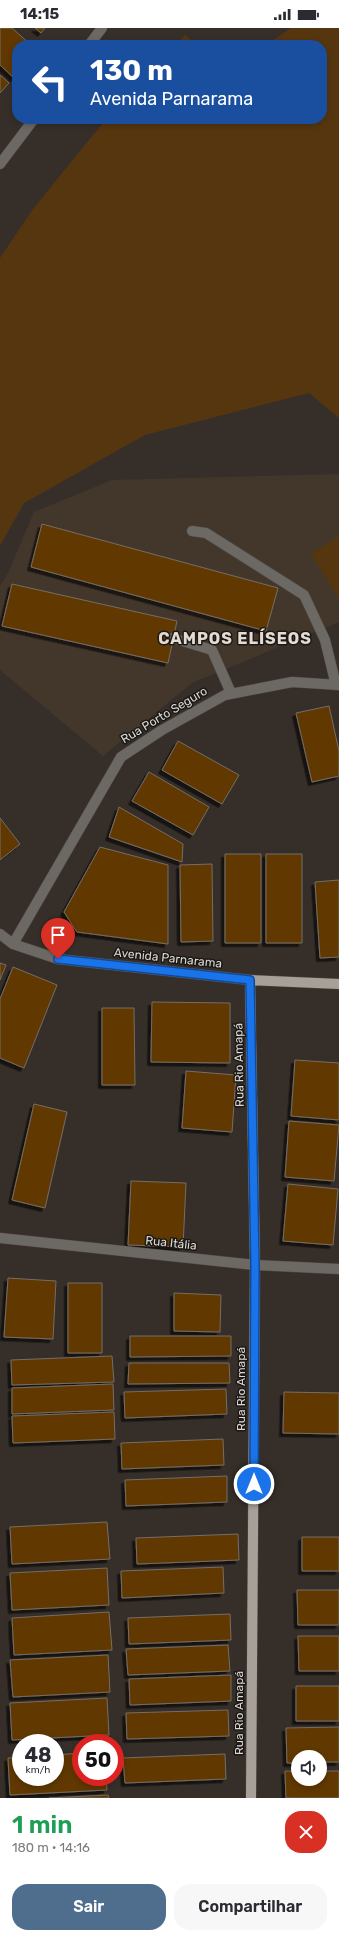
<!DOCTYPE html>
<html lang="pt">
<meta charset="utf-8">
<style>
:root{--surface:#fff;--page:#f7f7f7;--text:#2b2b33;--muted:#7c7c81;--accent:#4f6d8c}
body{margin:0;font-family:Rubik,sans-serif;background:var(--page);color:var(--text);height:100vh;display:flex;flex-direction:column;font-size:15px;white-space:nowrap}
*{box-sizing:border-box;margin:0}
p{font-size:13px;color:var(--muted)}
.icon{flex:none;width:22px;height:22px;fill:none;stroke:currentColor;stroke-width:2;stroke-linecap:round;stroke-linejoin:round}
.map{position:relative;height:1770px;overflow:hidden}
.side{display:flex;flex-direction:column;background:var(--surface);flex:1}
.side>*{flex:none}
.hud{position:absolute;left:12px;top:12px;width:315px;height:84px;border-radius:16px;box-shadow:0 2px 6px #0003;background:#1a4fa0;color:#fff;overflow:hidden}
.tools{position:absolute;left:291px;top:1722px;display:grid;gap:8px}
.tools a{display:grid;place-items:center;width:36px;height:36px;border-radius:50%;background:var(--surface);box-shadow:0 2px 6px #0003;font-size:20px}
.speed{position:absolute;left:12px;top:1706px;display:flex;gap:8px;font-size:20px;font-weight:700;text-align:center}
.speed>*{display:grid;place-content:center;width:52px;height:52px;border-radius:50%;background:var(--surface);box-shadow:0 2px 6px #0003;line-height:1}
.speed small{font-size:10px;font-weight:400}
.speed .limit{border:6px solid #d22;background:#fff;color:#111}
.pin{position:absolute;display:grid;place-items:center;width:34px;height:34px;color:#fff;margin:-41px -17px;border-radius:50% 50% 50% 0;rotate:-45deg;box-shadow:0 0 4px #0007}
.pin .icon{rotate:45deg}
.me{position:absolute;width:44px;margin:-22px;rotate:0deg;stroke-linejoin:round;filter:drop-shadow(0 0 3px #0008)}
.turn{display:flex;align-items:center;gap:14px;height:84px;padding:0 12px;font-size:18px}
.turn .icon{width:52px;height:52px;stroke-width:2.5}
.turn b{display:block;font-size:28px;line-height:34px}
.round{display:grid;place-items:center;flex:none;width:42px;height:42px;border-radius:16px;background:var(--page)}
.overview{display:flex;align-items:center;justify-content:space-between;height:68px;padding:0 12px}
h1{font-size:24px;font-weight:600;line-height:30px;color:#1e9e55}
.primary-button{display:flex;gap:8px;margin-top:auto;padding:8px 12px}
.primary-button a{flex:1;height:46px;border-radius:16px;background:var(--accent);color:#fff;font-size:16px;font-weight:600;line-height:46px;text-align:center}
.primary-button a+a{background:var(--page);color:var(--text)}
.status{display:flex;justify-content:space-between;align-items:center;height:28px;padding:0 20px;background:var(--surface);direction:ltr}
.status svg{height:11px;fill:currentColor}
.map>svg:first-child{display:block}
.built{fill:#43372c}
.green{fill:#56360f}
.building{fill:#613800;stroke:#756d66;filter:url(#shadow)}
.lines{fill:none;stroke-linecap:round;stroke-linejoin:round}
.minor-casing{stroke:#514a44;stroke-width:11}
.major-casing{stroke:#514a44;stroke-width:11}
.minor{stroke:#6c6965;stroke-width:10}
.major{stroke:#a7a099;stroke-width:10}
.route-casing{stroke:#114b97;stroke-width:10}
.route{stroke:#1a73e8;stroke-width:7}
.labels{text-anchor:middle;stroke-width:3;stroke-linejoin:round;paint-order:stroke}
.street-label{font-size:12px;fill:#dcd8d3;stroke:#1b1815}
.district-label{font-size:16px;font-weight:bold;letter-spacing:1px;fill:#e4dcd3;stroke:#1b1815}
</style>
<div class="status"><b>14:15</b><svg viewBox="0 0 49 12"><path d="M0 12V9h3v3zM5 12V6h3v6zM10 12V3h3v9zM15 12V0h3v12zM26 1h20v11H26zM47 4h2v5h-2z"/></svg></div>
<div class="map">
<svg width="339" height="1770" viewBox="0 0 339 1770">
<defs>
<filter id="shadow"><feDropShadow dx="-3.5" dy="3.5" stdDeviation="0" flood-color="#0009"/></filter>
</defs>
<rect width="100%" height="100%" fill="#362f29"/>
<path class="built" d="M 339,446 L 339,594 L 192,655 L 103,728 L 0,642 L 0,558 L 9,543 L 34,484 L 112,452 Z"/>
<path class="green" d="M 291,0 L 339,0 L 339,390 L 309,365 L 145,407 L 24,475 L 0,518 L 0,230 L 33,181 L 106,91 L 322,91 L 322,17 L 266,17 Z
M 185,7 L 197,17 L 176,17 Z
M 339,508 L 339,571 L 311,526 Z"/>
<path class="building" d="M 0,0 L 12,0 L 31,17 L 17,17 L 17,46 L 14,50 L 0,37 Z
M 35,0 L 45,0 L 41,5 Z
M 0,47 L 9,55 L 0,65 Z
M 42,496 L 278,560 L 266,603 L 31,539 Z
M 12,556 L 177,593 L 168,635 L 2,598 Z
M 329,678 L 339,723 L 339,748 L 312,754 L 296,685 Z
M 178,713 L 239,747 L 222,776 L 162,742 Z
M 149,744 L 209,779 L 193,807 L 132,773 Z
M 119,779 L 183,816 L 182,834 L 109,809 Z
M 0,790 L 20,816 L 0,832 Z
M 100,819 L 168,837 L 168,916 L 77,904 L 64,884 Z
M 225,826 L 261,826 L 261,915 L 225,915 Z
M 266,826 L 302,826 L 302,915 L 266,915 Z
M 212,836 L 213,913 L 181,914 L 180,837 Z
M 339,852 L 339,929 L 320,930 L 315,854 Z
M 0,935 L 6,937 L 0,952 Z
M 13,939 L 57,957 L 24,1040 L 0,1030 L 0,971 Z
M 152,974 L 230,975 L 230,1035 L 151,1034 Z
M 102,980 L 134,980 L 135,1057 L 102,1057 Z
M 295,1032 L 339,1035 L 339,1092 L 291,1088 Z
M 186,1043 L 236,1047 L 232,1104 L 182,1100 Z
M 34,1076 L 67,1084 L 45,1180 L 12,1172 Z
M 289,1093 L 339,1097 L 334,1153 L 285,1149 Z
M 131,1153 L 186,1155 L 183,1219 L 128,1217 Z
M 288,1156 L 338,1161 L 333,1217 L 283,1213 Z
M 8,1250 L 56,1253 L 53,1311 L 4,1309 Z
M 68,1255 L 102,1255 L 102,1325 L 68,1325 Z
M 174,1265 L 221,1267 L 220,1304 L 174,1303 Z
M 130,1308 L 231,1308 L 231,1328 L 130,1329 Z
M 112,1328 L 114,1354 L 12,1357 L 11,1332 Z
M 129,1335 L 229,1335 L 230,1355 L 128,1356 Z
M 113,1356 L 114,1382 L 12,1386 L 12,1360 Z
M 226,1361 L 227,1386 L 125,1390 L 124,1364 Z
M 284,1364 L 339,1365 L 339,1406 L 283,1405 Z
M 114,1384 L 115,1411 L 13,1415 L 12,1388 Z
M 223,1411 L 224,1437 L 122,1441 L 121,1415 Z
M 227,1448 L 227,1474 L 126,1478 L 125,1452 Z
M 107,1494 L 110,1531 L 12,1536 L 10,1499 Z
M 238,1506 L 239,1532 L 137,1536 L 136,1510 Z
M 302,1509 L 339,1509 L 339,1543 L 302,1543 Z
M 223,1539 L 224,1565 L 122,1570 L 121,1543 Z
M 107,1540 L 109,1577 L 12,1582 L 10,1545 Z
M 297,1562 L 339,1562 L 339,1597 L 298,1597 Z
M 109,1584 L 112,1622 L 14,1627 L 12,1590 Z
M 230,1586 L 231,1612 L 129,1616 L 128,1590 Z
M 298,1608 L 339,1608 L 339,1643 L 299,1643 Z
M 228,1617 L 230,1643 L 128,1647 L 126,1621 Z
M 108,1627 L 110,1664 L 13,1669 L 10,1632 Z
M 231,1647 L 231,1673 L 130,1677 L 129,1651 Z
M 296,1658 L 339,1658 L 339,1693 L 296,1693 Z
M 107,1670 L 109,1707 L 12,1712 L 10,1675 Z
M 228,1682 L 229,1708 L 127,1711 L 126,1685 Z
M 339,1699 L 339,1734 L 320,1734 L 320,1729 L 298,1729 L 298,1735 L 287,1735 L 286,1700 Z
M 81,1725 L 81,1749 L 106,1749 L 107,1762 L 10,1767 L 8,1730 L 21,1729 L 21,1749 L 55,1749 L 55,1727 Z
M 225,1726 L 226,1751 L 125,1755 L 123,1730 Z
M 285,1743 L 298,1743 L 298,1751 L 320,1751 L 320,1743 L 339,1743 L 339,1770 L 286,1770 Z
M 108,1767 L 109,1770 L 49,1770 Z"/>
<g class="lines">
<g class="minor-casing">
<path id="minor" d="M 89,17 L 102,0
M 0,136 L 34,91
M 192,503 L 206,505 L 304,567 L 325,612 L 336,657
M 173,610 L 212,622 L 231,665
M 0,906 L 13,916 L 58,931 L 250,952
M 13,916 L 121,729 L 162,702 L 225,667 L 292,654 L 339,657
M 0,1210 L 255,1237 L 339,1241"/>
</g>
<g class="major-casing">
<path id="major" d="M 251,1770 L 255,1237 L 250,952 L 339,956"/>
</g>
<use href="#minor" class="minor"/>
<use href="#major" class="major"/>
</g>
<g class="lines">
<g class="route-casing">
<path id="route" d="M 58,931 L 250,952 L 255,1237 L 254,1456"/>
</g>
<use href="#route" class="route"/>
</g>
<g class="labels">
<g class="street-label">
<text transform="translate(164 687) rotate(-31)" y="4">Rua Porto Seguro</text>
<text transform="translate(168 930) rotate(6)" y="4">Avenida Parnarama</text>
<text transform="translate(239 1037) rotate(-91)" y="4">Rua Rio Amapá</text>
<text transform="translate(171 1215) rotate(6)" y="4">Rua Itália</text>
<text transform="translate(241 1361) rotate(-90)" y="4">Rua Rio Amapá</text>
<text transform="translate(239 1685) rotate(-90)" y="4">Rua Rio Amapá</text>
</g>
<g class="district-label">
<text x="235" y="616">CAMPOS ELÍSEOS</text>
</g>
</g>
</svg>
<div class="tools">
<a><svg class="icon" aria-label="sound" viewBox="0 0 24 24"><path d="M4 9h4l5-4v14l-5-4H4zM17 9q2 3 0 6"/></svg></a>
</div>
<div class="speed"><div>48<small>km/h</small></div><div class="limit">50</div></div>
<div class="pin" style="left:58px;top:931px;background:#d93025"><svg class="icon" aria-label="arrive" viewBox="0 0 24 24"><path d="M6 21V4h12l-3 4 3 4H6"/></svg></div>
<svg class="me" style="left:254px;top:1456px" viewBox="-20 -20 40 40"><circle r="17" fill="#1a73e8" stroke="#fff" stroke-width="3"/><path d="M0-11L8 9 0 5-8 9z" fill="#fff"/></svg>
<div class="hud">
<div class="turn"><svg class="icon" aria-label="left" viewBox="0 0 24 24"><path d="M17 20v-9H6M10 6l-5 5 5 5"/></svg><div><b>130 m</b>Avenida Parnarama</div></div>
</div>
</div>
<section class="side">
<div class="overview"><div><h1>1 min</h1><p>180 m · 14:16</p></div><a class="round" style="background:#d93025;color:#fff"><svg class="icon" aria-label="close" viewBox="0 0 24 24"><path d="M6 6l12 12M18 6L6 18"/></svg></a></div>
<div class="primary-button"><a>Sair</a><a>Compartilhar</a></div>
</section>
